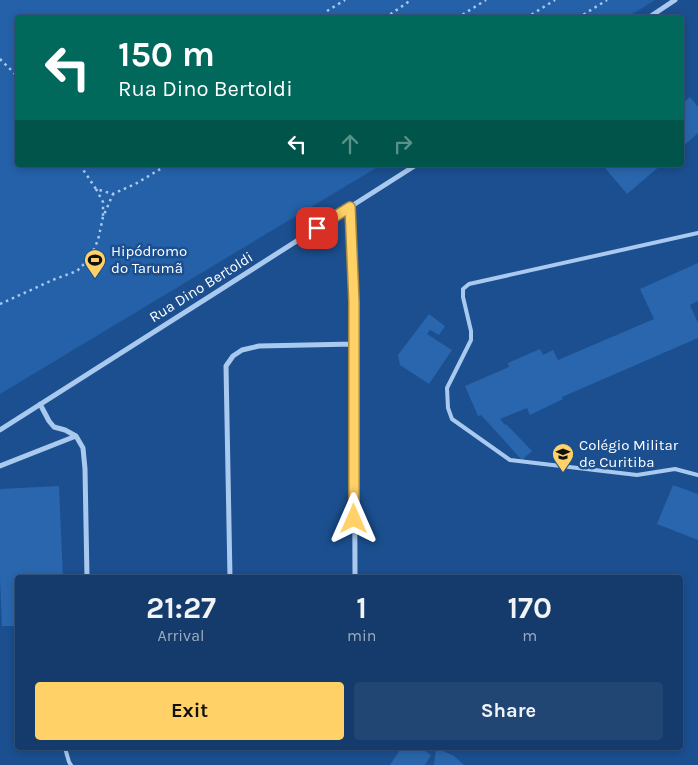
<!DOCTYPE html>
<meta charset="utf-8">
<style>
:root{--surface:#143b6b;--page:#214673;--text:#f1f3f6;--muted:#9dadc1;--line:#33557e;--accent:#ffd166}
body{margin:0;font-family:Karla,sans-serif;background:var(--page);color:var(--text);height:100vh;display:flex;flex-direction:column;font-size:19px;white-space:nowrap}
*{box-sizing:border-box;margin:0}
p{font-size:16px;color:var(--muted)}
.icon{flex:none;width:28px;height:28px;fill:none;stroke:currentColor;stroke-width:2;stroke-linecap:round;stroke-linejoin:round}
.map{position:relative;flex:1;overflow:hidden}
.panel{position:absolute;left:15px;top:575px;width:668px;height:175px;display:flex;flex-direction:column;background:var(--surface);border-radius:5px;box-shadow:0 2px 8px #0003,0 0 0 1px var(--line)}
.panel>*{flex:none}
.banner{position:absolute;left:15px;top:15px;width:669px;height:152px;border-radius:5px;box-shadow:0 2px 8px #0003,0 0 0 1px var(--line);background:#00695c;color:#fff;overflow:hidden}
.pin{position:absolute;display:grid;place-items:center;width:42px;height:42px;color:#fff;margin:-21px;border-radius:10px;box-shadow:0 2px 8px #0006}
.me{position:absolute;width:55px;margin:-28px;rotate:0deg;stroke-linejoin:round;filter:drop-shadow(0 0 4px #0008)}
.turn{display:flex;align-items:center;gap:18px;height:105px;padding:0 20px;font-size:22px}
.turn .icon{width:65px;height:65px;stroke-width:2.5}
.turn b{display:block;font-size:35px;line-height:42px}
.lanes{display:flex;align-items:center;height:48px;padding:0 20px;background:#0003;justify-content:center;gap:25px;direction:ltr}
.lanes .off{opacity:.35}
.eta{display:flex;justify-content:space-evenly;align-items:center;height:85px;text-align:center}
.eta b{font-size:30px;font-weight:700;line-height:35px}
.button{display:flex;gap:10px;margin-top:auto;padding:10px 20px}
.button a{flex:1;height:58px;border-radius:5px;background:var(--accent);color:#111;font-size:20px;font-weight:700;line-height:58px;text-align:center}
.button a+a{background:var(--page);color:var(--text)}
.map>svg:first-child{display:block}
.green{fill:#2461a8}
.building{fill:#2a66ad}
.lines{fill:none;stroke-linecap:round;stroke-linejoin:round}
.path{stroke:#a9c9ee;stroke-width:2.5;stroke-dasharray:2.5 4;stroke-linecap:butt}
.lane{stroke:#a9c9ee;stroke-width:4}
.street{stroke:#a9c9ee;stroke-width:5}
.route-casing{stroke:#a68842;stroke-width:12}
.route{stroke:#ffd166;stroke-width:9}
.labels{text-anchor:middle;stroke-width:5;stroke-linejoin:round;paint-order:stroke}
.poi-label{font-size:15px;fill:#fff;stroke:#1b4f8f;text-anchor:start}
.street-label{font-size:15px;fill:#fff;stroke:#1b4f8f}
</style>
<div class="map">
<svg width="698" height="765" viewBox="0 0 698 765">
<rect width="100%" height="100%" fill="#1b4f8f"/>
<path class="green" d="M 0,0 L 655,0 L 626,18 L 18,18 L 18,165 L 381,165 L 0,394 Z"/>
<path class="building" d="M 690,97 L 698,107 L 698,133 L 681,148 L 681,105 Z
M 609,165 L 661,165 L 627,194 L 605,168 Z
M 698,263 L 698,301 L 690,305 L 698,323 L 698,338 L 562,397 L 563,399 L 530,415 L 527,408 L 500,419 L 505,425 L 506,424 L 532,451 L 522,460 L 481,415 L 478,416 L 465,386 L 509,367 L 508,363 L 540,349 L 543,355 L 553,350 L 558,360 L 654,319 L 640,289 Z
M 429,314 L 445,326 L 439,335 L 430,330 L 427,334 L 452,350 L 429,384 L 400,365 L 398,355 Z
M 673,485 L 698,494 L 698,540 L 657,524 Z
M 59,486 L 63,578 L 18,578 L 18,626 L 2,626 L 0,579 L 0,489 Z
M 401,748 L 421,748 L 431,755 L 425,765 L 390,765 Z
M 436,748 L 454,756 L 464,765 L 434,765 Z"/>
<g class="lines">
<path class="path" d="M 327,11 L 345,0
M 385,18 L 411,0
M 457,18 L 486,0
M 526,18 L 555,0
M 578,18 L 607,0
M 0,59 L 18,77
M 80,165 L 96,189 L 113,194 L 137,183 L 167,165
M 96,189 L 103,202 L 103,216
M 0,304 L 55,279 L 77,271 L 90,258 L 98,240 L 103,217 L 113,194"/>
<path class="lane" d="M 698,233 L 469,284 L 463,289 L 463,297 L 471,331 L 471,340 L 447,388 L 448,408 L 452,419 L 510,460 L 637,475 L 675,469 L 698,475
M 65,748 L 69,762 L 71,765"/>
<path class="street" d="M 648,18 L 675,0
M 350,207 L 354,302 L 355,578
M 40,404 L 49,421 L 54,427 L 65,430 L 76,436 L 83,448 L 85,469 L 87,578
M 0,430 L 416,165
M 0,466 L 76,436
M 230,578 L 226,366 L 233,356 L 242,350 L 259,346 L 354,344"/>
</g>
<g class="lines">
<g class="route-casing">
<path id="route" d="M 317,228 L 350,207 L 354,302 L 354,519"/>
</g>
<use href="#route" class="route"/>
</g>
<defs>
<g id="stadium-pin" transform="scale(1.125)"><path d="M0 17L-7.5 6A9.5 9.5 0 1 1 7.5 6Z" fill="#ffd166" stroke="#1b4f8f"/><path d="M0-5a6.5 5 0 1 0 0 10a6.5 5 0 1 0 0-10ZM-3.5-1.8h7v3.6h-7Z" fill="#111"/></g>
<g id="school-pin" transform="scale(1.125)"><path d="M0 17L-7.5 6A9.5 9.5 0 1 1 7.5 6Z" fill="#ffd166" stroke="#1b4f8f"/><path d="M0-5L7-2L0 1L-7-2ZM-4 1L0 2.5L4 1V4Q0 6-4 4Z" fill="#111"/></g>
</defs>
<g fill-rule="evenodd">
<use href="#stadium-pin" x="95" y="260"/>
<use href="#school-pin" x="563" y="454"/>
</g>
<g class="labels">
<g class="poi-label">
<text x="111" y="256">Hipódromo<tspan x="111" dy="17">do Tarumã</tspan></text>
<text x="579" y="450">Colégio Militar<tspan x="579" dy="17">de Curitiba</tspan></text>
</g>
<g class="street-label">
<text transform="translate(201 287) rotate(-32)" y="5">Rua Dino Bertoldi</text>
</g>
</g>
</svg>
<div class="pin" style="left:317px;top:228px;background:#d93025"><svg class="icon" aria-label="arrive" viewBox="0 0 24 24"><path d="M6 21V4h12l-3 4 3 4H6"/></svg></div>
<svg class="me" style="left:354px;top:519px" viewBox="-20 -20 40 40"><path d="M0-17L14 15 0 8-14 15z" fill="#ffd166" stroke="#fff" stroke-width="4"/></svg>
<div class="banner">
<div class="turn"><svg class="icon" aria-label="left" viewBox="0 0 24 24"><path d="M17 20v-9H6M10 6l-5 5 5 5"/></svg><div><b>150 m</b>Rua Dino Bertoldi</div></div>
<div class="lanes"><svg class="icon" aria-label="left" viewBox="0 0 24 24"><path d="M17 20v-9H6M10 6l-5 5 5 5"/></svg><svg class="icon off" aria-label="ahead" viewBox="0 0 24 24"><path d="M12 20V5M6 11l6-6 6 6"/></svg><svg class="icon off" aria-label="right" viewBox="0 0 24 24"><path d="M7 20v-9h11M14 6l5 5-5 5"/></svg></div>
</div>
<section class="panel">
<div class="eta">
<div><b>21:27</b><p>Arrival</p></div>
<div><b>1</b><p>min</p></div>
<div><b>170</b><p>m</p></div>
</div>
<div class="button"><a>Exit</a><a>Share</a></div>
</section>
</div>
